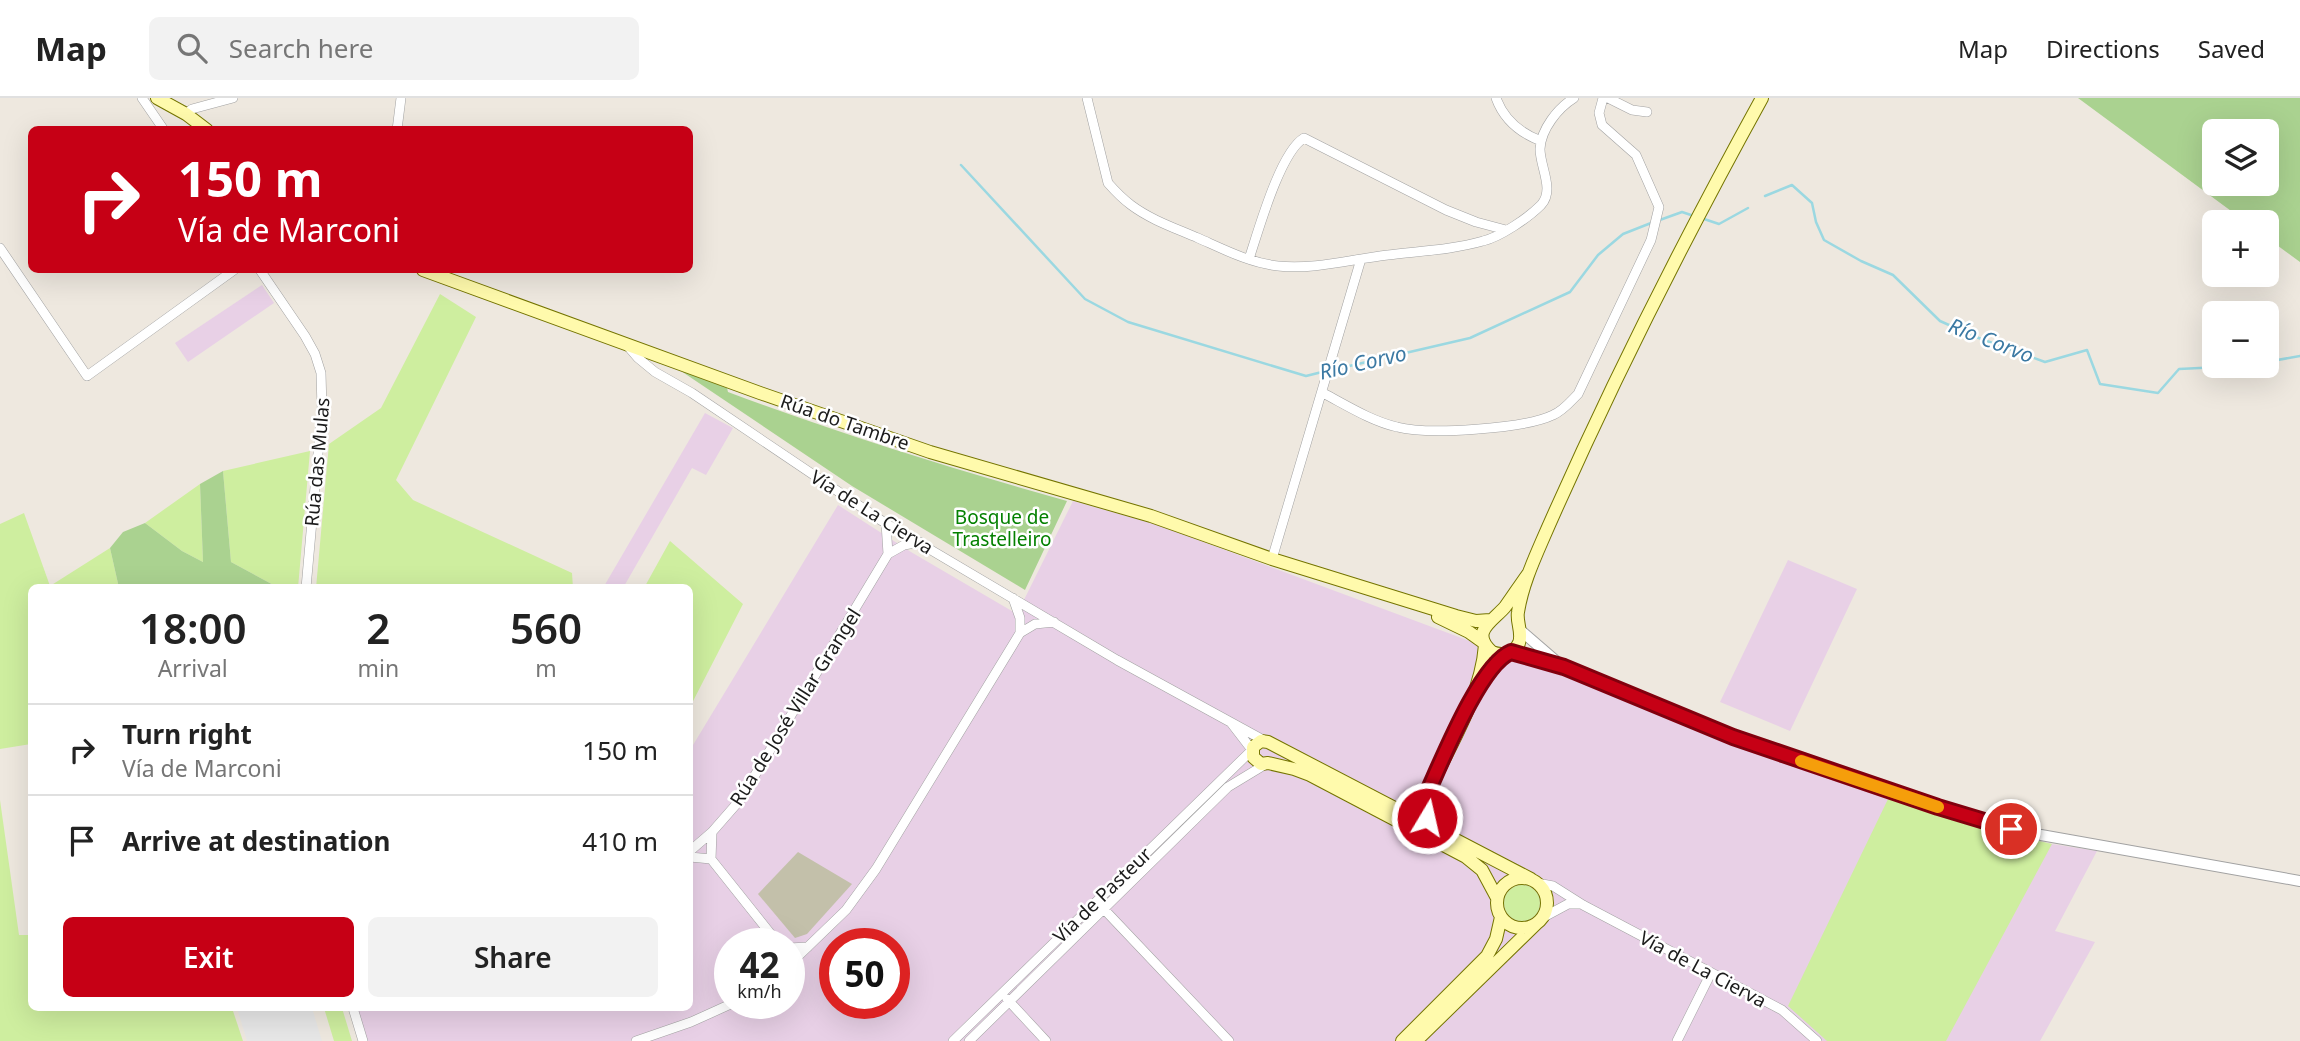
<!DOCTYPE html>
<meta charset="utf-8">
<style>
:root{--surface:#fff;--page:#f2f2f2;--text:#222;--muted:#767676;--line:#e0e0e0;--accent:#c60015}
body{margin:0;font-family:"Noto Sans",sans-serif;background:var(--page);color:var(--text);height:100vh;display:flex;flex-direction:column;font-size:26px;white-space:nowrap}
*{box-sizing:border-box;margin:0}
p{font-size:23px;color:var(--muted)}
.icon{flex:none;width:38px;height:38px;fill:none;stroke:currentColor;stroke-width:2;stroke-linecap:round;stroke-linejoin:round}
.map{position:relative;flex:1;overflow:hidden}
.sheet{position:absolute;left:28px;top:486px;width:665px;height:427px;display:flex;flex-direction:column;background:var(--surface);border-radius:10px;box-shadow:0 7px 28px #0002}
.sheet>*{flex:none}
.guide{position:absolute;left:28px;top:28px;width:665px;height:147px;border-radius:10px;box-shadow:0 7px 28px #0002;background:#c60015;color:#fff;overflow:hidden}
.controls{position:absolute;left:2202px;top:21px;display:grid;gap:14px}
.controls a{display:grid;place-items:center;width:77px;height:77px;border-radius:10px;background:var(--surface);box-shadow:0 7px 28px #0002;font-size:35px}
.speed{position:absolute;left:714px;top:830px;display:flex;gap:14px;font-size:35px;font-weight:700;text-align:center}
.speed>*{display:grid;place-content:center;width:91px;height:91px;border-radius:50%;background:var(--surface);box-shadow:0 7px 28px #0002;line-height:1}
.speed small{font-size:18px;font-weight:400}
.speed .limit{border:10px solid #d22;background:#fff;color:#111}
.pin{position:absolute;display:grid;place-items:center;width:60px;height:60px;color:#fff;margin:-30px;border:4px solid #fff;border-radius:50%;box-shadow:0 2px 7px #0007}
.me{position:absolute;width:77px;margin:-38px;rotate:9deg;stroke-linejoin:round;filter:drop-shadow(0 0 5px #0008)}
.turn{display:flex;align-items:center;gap:24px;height:147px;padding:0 35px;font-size:32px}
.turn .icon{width:91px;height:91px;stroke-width:2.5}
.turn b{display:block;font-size:49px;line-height:60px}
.eta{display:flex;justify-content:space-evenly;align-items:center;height:119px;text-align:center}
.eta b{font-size:42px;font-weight:600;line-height:49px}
.primary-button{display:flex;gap:14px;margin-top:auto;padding:14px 35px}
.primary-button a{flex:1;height:80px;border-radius:10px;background:var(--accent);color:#fff;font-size:28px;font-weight:600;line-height:80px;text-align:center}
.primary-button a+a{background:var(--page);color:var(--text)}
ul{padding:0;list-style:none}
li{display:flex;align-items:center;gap:21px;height:91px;padding:0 35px;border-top:2px solid var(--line)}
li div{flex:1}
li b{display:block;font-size:26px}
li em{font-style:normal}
header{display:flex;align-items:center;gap:42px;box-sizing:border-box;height:98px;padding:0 35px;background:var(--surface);border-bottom:2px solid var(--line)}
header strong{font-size:33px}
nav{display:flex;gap:38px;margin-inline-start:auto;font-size:24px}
.search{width:490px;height:63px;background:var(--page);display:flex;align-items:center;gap:18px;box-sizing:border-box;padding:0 24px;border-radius:10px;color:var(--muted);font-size:26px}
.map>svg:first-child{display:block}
.industrial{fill:#e8d0e6;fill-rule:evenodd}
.construction{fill:#c3c0aa}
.grass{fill:#ceee9f}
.forest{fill:#aad290;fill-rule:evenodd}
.parking{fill:#e7e7e7}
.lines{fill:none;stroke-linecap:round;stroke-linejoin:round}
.stream{stroke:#9bd8e1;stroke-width:2.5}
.minor-casing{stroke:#a2a2a2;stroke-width:10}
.tertiary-casing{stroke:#a2a2a2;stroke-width:12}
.secondary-casing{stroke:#747400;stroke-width:14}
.minor{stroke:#fff;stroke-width:9}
.tertiary{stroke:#fff;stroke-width:10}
.secondary{stroke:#fffaac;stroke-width:12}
.route-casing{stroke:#81000e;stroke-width:18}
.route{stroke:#c60015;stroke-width:12}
.slow{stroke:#f59e0b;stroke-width:12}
.labels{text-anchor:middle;stroke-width:5;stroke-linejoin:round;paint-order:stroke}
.street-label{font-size:19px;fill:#1b1b1b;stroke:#fff}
.park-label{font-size:19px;fill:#048101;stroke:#fff}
.water-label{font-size:21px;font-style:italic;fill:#3b79a3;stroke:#fff}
</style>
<header>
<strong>Map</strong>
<div class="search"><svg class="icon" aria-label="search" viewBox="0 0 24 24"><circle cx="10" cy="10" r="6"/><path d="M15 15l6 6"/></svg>Search here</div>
<nav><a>Map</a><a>Directions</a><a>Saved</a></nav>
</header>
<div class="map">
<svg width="2300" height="943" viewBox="0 0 2300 943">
<rect width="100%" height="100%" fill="#eee8df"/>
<path class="industrial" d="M 262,187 L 274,205 L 188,264 L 175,245 Z
M 705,315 L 733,330 L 706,377 L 692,370 L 623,490 L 603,490 Z
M 1073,403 L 1158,427 L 1889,699 L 1961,724 L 2052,746 L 2097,753 L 2055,833 L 2095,844 L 2040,943 L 365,943 L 352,910 L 690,910 L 690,652 L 838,407 L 911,454 L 1017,516 ZM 730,845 L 789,845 L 789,905 L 730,905 ZM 835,845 L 894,845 L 894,905 L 835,905 Z
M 1788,462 L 1857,491 L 1790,633 L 1720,604 Z"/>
<path class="construction" d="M 798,754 L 852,786 L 807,836 L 795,840 L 758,796 Z"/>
<path class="grass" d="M 440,196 L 476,219 L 396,382 L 413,402 L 572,475 L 573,490 L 316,490 L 329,346 L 381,310 Z
M 310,353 L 298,490 L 279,490 L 231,464 L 223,373 Z
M 200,386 L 203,464 L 182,453 L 145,425 Z
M 24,415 L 50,488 L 110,450 L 119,490 L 32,490 L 31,646 L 0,651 L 0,426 Z
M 670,443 L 743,506 L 690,609 L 690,490 L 644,490 Z
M 1889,699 L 1961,724 L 2052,746 L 1946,943 L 1827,943 L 1788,908 Z
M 0,702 L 19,837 L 31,837 L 32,910 L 232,910 L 243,943 L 0,943 Z
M1504 805a18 18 0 1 1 36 0a18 18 0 1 1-36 0Z
M 324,910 L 342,910 L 352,943 L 334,943 Z"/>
<path class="forest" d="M 2078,0 L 2300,0 L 2300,164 L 2266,139 L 2266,124 L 2246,124 ZM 2214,33 L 2266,33 L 2266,86 L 2214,86 Z
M 681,273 L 727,290 L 728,294 C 840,336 953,371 1067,403 L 1025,492 L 852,388 Z
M 223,373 L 231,464 L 279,490 L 119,490 L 110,450 L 123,434 L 145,425 L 182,453 L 203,464 L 200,386 Z"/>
<path class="parking" d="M 237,910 L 312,910 L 322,943 L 247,943 Z"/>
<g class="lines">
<path class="stream" d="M 961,67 L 1085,201 L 1128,224 L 1306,278 L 1326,273
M 1765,98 L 1792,87 L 1812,105 L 1816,124 L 1824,142 L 1861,163 L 1893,177 L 1940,223 L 1976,239 L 2045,264 L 2087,252 L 2100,286 L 2158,295 L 2179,271 L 2241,268
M 1704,121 L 1719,126 L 1748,110
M 1657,123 L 1682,114 L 1694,118
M 2266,264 L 2300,258
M 1332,272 L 1470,240 L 1570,194 L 1598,157 L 1623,136 L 1651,125"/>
<g class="minor-casing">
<path id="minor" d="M 142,0 L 164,32
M 1087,0 L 1108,85 C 1115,93 1123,101 1131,107 C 1151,122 1175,130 1198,140 C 1223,151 1250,165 1278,168 C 1314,172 1352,161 1388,157 C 1420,153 1451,152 1483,143 C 1500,139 1528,120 1541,107 C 1555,92 1540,69 1540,51 C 1541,31 1558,10 1574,0
M 1496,0 C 1504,22 1520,35 1541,43
M 1608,0 L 1632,12 L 1647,14
M 186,16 L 192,11 L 233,0
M 397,32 L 401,0
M 0,150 L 87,278 L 234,172
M 1249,161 C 1258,134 1280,54 1304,40 L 1446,112 L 1476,124 L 1506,132
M 260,172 L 305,238 L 315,256 L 321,275 L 322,311 L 306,490
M 626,246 L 638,260 L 655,274 L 692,295 L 882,423 L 1117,562 L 1265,643
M 1323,295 C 1346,307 1371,323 1397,329 C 1428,337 1524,331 1553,317 C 1563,313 1570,304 1578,296 L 1651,142 L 1659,109 L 1636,57 L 1602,27 L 1599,15 L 1603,0
M 886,425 L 888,456
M 1272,461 L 1361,161
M 1013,500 L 1020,520 L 1020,535
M 712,734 L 711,761 L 778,845
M 690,753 L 712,734 L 740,702 L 888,456 L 904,447 L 920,444
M 690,759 L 711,761
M 1537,785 L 1553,788 L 1583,807 L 1782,912 L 1817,943
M 1100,807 L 1229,943
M 1542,820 L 1568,806 L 1581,806
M 789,850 L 808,849
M 789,867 L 846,812 L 876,771 L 1020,535 L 1035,526 L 1054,524
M 1007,901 L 1046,943
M 353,910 L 363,943
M 636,943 L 691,924 L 733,905
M 953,943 L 1252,652 L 1232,626
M 969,943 L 1228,689 L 1266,666
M 1677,943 L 1711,875"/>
</g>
<g class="tertiary-casing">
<path id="tertiary" d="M 1519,531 L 1556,563
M 1511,554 L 1564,569 L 1733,639 L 1971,720 L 2041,737 L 2300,783"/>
</g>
<g class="secondary-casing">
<path id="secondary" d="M 157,0 L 186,16 L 207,32
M 423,172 L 760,295 L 930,354 L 1151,418 L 1272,461 L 1456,518 L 1476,523 L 1490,522
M 1528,476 C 1520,487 1513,498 1505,509 C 1493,523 1469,534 1492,554 C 1502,558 1514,556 1519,545 C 1523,535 1516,524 1518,514 C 1522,489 1532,466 1542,443 C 1608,292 1682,145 1762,0
M 1438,519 L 1469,534 L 1483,544
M 1481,586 L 1505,556
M 1431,728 L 1425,714 L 1424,702 C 1446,654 1481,601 1485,547
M1497 805a25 25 0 1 1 50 0a25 25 0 1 1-50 0Z
M 1497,800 L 1482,772 L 1466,759 L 1310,677 L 1294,671 L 1268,665 L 1261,666 L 1253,659 L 1253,649 L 1261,643 L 1268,644 L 1531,781
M 1402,943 L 1487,858 L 1496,841 L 1501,819
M 1416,943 L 1537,825"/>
</g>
<use href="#minor" class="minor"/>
<use href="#tertiary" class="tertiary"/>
<use href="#secondary" class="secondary"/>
</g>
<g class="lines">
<g class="route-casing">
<path id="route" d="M 1427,720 L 1424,702 C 1440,668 1479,567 1511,554 L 1564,569 L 1733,639 L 1938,709 L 2011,731"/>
</g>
<use href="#route" class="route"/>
<path class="slow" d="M 1801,663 L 1938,709"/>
</g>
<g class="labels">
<g class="street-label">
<text transform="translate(845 324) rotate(19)" y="7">Rúa do Tambre</text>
<text transform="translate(317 364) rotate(-85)" y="7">Rúa das Mulas</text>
<text transform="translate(872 414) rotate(32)" y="7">Vía de La Cierva</text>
<text transform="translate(795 609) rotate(-58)" y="7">Rúa de José Villar Grangel</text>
<text transform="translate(1102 797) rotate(-44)" y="7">Vía de Pasteur</text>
<text transform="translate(1703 871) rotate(28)" y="7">Vía de La Cierva</text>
</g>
<g class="park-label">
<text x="1002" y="426">Bosque de<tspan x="1002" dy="22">Trastelleiro</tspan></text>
</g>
<g class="water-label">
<text transform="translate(1991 243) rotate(21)" y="7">Río Corvo</text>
<text transform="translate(1363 265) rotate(-13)" y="7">Río Corvo</text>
</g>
</g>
</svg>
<div class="controls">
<a><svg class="icon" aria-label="layers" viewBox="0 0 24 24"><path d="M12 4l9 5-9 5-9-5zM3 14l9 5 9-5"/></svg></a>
<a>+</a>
<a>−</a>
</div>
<div class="speed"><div>42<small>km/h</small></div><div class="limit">50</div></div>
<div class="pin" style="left:2011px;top:731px;background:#d93025"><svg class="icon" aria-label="arrive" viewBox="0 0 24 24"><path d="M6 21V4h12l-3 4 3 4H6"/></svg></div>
<svg class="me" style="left:1427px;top:720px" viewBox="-20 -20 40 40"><circle r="17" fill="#c60015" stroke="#fff" stroke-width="3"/><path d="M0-11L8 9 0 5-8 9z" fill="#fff"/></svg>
<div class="guide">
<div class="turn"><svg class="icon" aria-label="right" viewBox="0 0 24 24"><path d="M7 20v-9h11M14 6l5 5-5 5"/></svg><div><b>150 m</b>Vía de Marconi</div></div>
</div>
<section class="sheet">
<div class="eta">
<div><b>18:00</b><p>Arrival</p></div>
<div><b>2</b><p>min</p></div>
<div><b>560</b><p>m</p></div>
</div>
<ul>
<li><svg class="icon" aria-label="right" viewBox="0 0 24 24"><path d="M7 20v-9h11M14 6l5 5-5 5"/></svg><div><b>Turn right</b><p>Vía de Marconi</p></div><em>150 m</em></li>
<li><svg class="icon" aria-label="arrive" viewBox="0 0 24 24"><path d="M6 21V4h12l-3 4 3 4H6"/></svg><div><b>Arrive at destination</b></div><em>410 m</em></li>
</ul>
<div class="primary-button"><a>Exit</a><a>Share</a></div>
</section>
</div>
